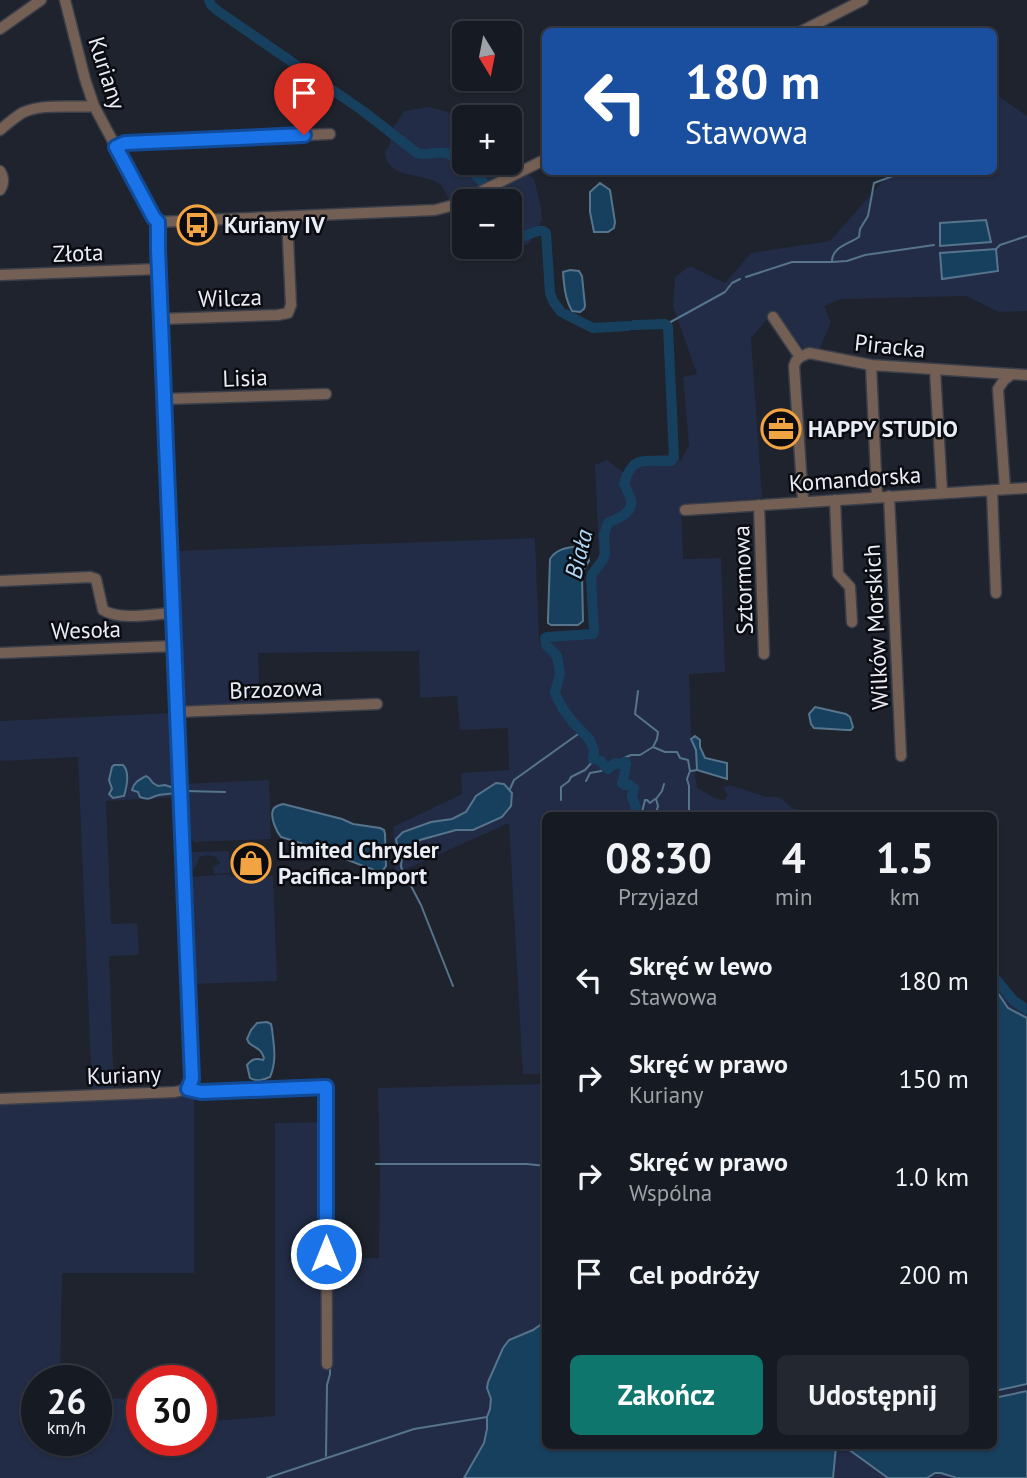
<!DOCTYPE html>
<html lang="pl">
<meta charset="utf-8">
<style>
:root{--surface:#161a22;--page:#23272f;--text:#f1f3f6;--muted:#9ea1a5;--line:#353840;--accent:#0f766e}
body{margin:0;font-family:"PT Sans",sans-serif;background:var(--page);color:var(--text);height:100vh;display:flex;flex-direction:column;font-size:26px;white-space:nowrap}
*{box-sizing:border-box;margin:0}
p{font-size:23px;color:var(--muted)}
.icon{flex:none;width:38px;height:38px;fill:none;stroke:currentColor;stroke-width:2;stroke-linecap:round;stroke-linejoin:round}
.map{position:relative;flex:1;overflow:hidden}
.panel{position:absolute;left:542px;top:812px;width:455px;height:637px;display:flex;flex-direction:column;background:var(--surface);border-radius:10px;box-shadow:0 2px 5px #0004,0 0 0 2px var(--line)}
.panel>*{flex:none}
.hud{position:absolute;left:542px;top:28px;width:455px;height:147px;border-radius:10px;box-shadow:0 2px 5px #0004,0 0 0 2px var(--line);background:#1a4fa0;color:#fff;overflow:hidden}
.needle{width:46px;rotate:170deg}
.fabs{position:absolute;left:452px;top:21px;display:grid;gap:14px}
.fabs a{display:grid;place-items:center;width:70px;height:70px;border-radius:10px;background:var(--surface);box-shadow:0 2px 5px #0004,0 0 0 2px var(--line);font-size:35px}
.speed{position:absolute;left:21px;top:1365px;display:flex;gap:14px;font-size:35px;font-weight:700;text-align:center}
.speed>*{display:grid;place-content:center;width:91px;height:91px;border-radius:50%;background:var(--surface);box-shadow:0 2px 5px #0004,0 0 0 2px var(--line);line-height:1}
.speed small{font-size:18px;font-weight:400}
.speed .limit{border:10px solid #d22;background:#fff;color:#111}
.pin{position:absolute;display:grid;place-items:center;width:60px;height:60px;color:#fff;margin:-72px -30px;border-radius:50% 50% 50% 0;rotate:-45deg;box-shadow:0 0 7px #0007}
.pin .icon{rotate:45deg}
.me{position:absolute;width:77px;margin:-38px;rotate:0deg;stroke-linejoin:round;filter:drop-shadow(0 0 5px #0008)}
.turn{display:flex;align-items:center;gap:24px;height:147px;padding:0 28px;font-size:32px}
.turn .icon{width:91px;height:91px;stroke-width:2.5}
.turn b{display:block;font-size:49px;line-height:60px}
.eta{display:flex;justify-content:space-evenly;align-items:center;height:119px;text-align:center}
.eta b{font-size:42px;font-weight:800;line-height:49px}
.primary-button{display:flex;gap:14px;margin-top:auto;padding:14px 28px}
.primary-button a{flex:1;height:80px;border-radius:10px;background:var(--accent);color:#fff;font-size:28px;font-weight:800;line-height:80px;text-align:center}
.primary-button a+a{background:var(--page);color:var(--text)}
ul{padding:0;list-style:none}
li{display:flex;align-items:center;gap:21px;height:98px;padding:0 28px}
li div{flex:1}
li b{display:block;font-size:26px}
li em{font-style:normal}
.map>svg:first-child{display:block}
.green{fill:#222c46}
.water{fill:#17405f;stroke:#56748c;stroke-width:2}
.lines{fill:none;stroke-linecap:round;stroke-linejoin:round}
.stream{stroke:#56748c;stroke-width:2}
.river{stroke:#17405f;stroke-width:10}
.minor-casing{stroke:#3b3f49;stroke-width:13}
.minor{stroke:#745f55;stroke-width:10}
.route-casing{stroke:#114b97;stroke-width:18}
.route{stroke:#1a73e8;stroke-width:12}
.labels{text-anchor:middle;stroke-width:5;stroke-linejoin:round;paint-order:stroke}
.street-label{font-size:23px;fill:#eaedf5;stroke:#0a0c11}
.poi-label{font-size:23px;font-weight:bold;fill:#eaedf5;stroke:#0a0c11;text-anchor:start}
.water-label{font-size:24px;font-style:italic;fill:#b0d6f6;stroke:#0a0c11}
</style>
<div class="map">
<svg width="1027" height="1478" viewBox="0 0 1027 1478">
<rect width="100%" height="100%" fill="#1e232d"/>
<path class="green" d="M 994,93 L 1027,116 L 1027,311 L 999,312 L 966,296 L 841,299 L 824,306 L 831,322 L 820,348 L 806,351 L 772,313 L 751,338 L 762,498 L 681,504 L 683,559 L 721,558 L 725,672 L 689,674 L 691,739 L 696,750 L 697,770 L 695,774 L 697,788 L 717,799 L 724,800 L 728,795 L 723,788 L 730,785 L 766,797 L 779,797 L 792,808 L 811,812 L 829,810 L 847,815 L 546,816 L 546,1074 L 523,1074 L 509,823 L 395,874 L 393,827 L 462,794 L 461,773 L 509,770 L 508,728 L 460,730 L 457,696 L 420,698 L 419,651 L 258,653 L 260,706 L 181,709 L 174,551 L 535,538 L 539,640 L 541,647 L 550,655 C 551,648 544,645 545,638 L 547,637 L 592,634 L 591,631 L 588,575 L 599,555 L 595,465 L 607,460 L 624,473 L 631,460 L 638,457 L 671,454 L 681,461 L 689,445 L 683,377 L 697,374 L 673,306 L 675,277 L 690,266 L 725,283 L 751,253 L 830,241 L 891,172 L 994,172 Z
M 429,107 L 448,112 L 464,121 L 464,163 L 509,163 L 509,160 L 534,179 L 541,207 L 542,220 L 531,241 L 527,245 L 509,248 L 505,247 L 509,247 L 509,201 L 464,201 L 464,218 C 447,212 451,192 438,183 C 421,173 385,178 385,151 L 389,146 L 393,128 L 404,111 Z
M 173,713 L 177,797 L 106,801 L 111,924 L 137,923 L 139,955 L 109,956 L 114,1089 L 92,1091 L 78,757 L 0,761 L 0,721 Z
M 269,780 L 271,839 L 195,842 L 186,837 L 184,784 Z
M 227,851 L 229,852 L 230,873 L 214,874 L 213,867 L 220,863 L 220,861 L 218,861 L 216,857 L 207,855 L 200,857 L 195,868 L 188,871 L 189,852 Z
M 230,874 L 231,877 L 273,876 L 277,981 L 192,984 L 188,879 L 192,877 Z
M 994,969 L 1021,1002 L 1027,1005 L 1027,1478 L 0,1478 L 0,1103 L 194,1094 L 194,1273 L 62,1273 L 60,1381 L 37,1381 L 37,1440 L 96,1440 L 96,1399 L 142,1398 L 142,1440 L 201,1440 L 201,1422 L 275,1416 L 275,1123 L 331,1122 L 330,1257 L 379,1258 L 380,1171 L 378,1088 L 546,1084 L 546,1446 L 994,1446 Z"/>
<path class="water" d="M 600,183 L 610,190 L 615,222 L 614,228 L 608,232 L 594,232 L 590,212 L 590,192 Z
M 986,220 L 991,242 L 940,246 L 940,223 Z
M 996,249 L 998,271 L 942,279 L 940,253 Z
M 570,270 L 579,271 L 582,276 L 585,306 L 584,309 L 580,312 L 572,311 C 565,299 564,285 563,272 Z
M 582,546 L 587,548 L 589,561 L 583,570 L 582,576 L 583,621 L 578,625 L 551,625 L 548,623 L 548,619 L 550,559 C 558,547 569,548 582,546 Z
M 815,707 L 846,714 L 850,717 L 853,727 L 851,730 L 847,730 L 814,728 L 811,724 L 809,714 Z
M 695,736 L 700,740 L 700,747 L 705,758 L 727,763 L 727,779 L 697,770 L 696,750 L 691,739 Z
M 114,765 L 123,765 C 130,772 127,786 124,796 L 113,798 L 109,794 L 112,789 L 109,780 L 112,767 Z
M 146,776 L 149,778 L 153,783 L 158,786 L 165,785 L 174,788 L 175,793 C 170,794 165,794 159,795 C 150,797 151,801 140,797 L 138,792 L 132,790 C 134,782 139,780 146,776 Z
M 496,783 L 504,784 L 512,793 L 511,806 L 502,817 L 473,830 L 456,830 L 420,840 L 411,850 L 397,845 L 396,839 L 403,832 L 431,822 L 452,819 L 466,812 L 476,796 Z
M 283,804 L 342,819 L 353,824 L 380,828 L 384,830 L 385,834 L 386,866 L 383,870 L 379,872 L 319,849 L 281,837 C 276,831 270,817 273,810 C 274,806 280,805 283,804 Z
M 994,987 L 1008,1008 L 1027,1018 L 1027,1384 L 994,1391 Z
M 267,1022 L 271,1024 L 272,1029 C 274,1046 277,1061 270,1077 C 263,1080 257,1082 250,1078 L 247,1065 C 252,1059 255,1058 263,1060 L 264,1058 C 261,1048 256,1049 249,1043 L 247,1039 L 251,1030 L 257,1023 Z
M 546,1321 L 546,1446 L 836,1446 L 833,1478 L 464,1478 L 484,1443 L 487,1429 L 487,1417 L 490,1409 L 491,1399 L 487,1388 L 488,1382 L 503,1348 L 509,1340 L 533,1330 Z
M 1027,1391 L 1027,1478 L 957,1478 L 941,1473 L 935,1473 L 927,1478 L 888,1478 L 844,1446 L 994,1446 L 994,1398 Z"/>
<g class="lines">
<path class="stream" d="M 996,249 L 1000,245 L 1027,236
M 832,261 C 832,247 849,244 859,237 L 860,229 L 868,216 L 874,183 L 893,176 L 896,172
M 746,277 L 792,262 L 832,262 L 847,261 L 865,255 L 934,245
M 667,324 L 725,292 L 732,283 L 740,279
M 638,691 L 635,714 L 658,732 L 657,739 L 653,747
M 624,762 L 624,758 L 631,755 L 640,755 L 653,747 L 665,752 L 677,752 L 680,758 L 688,760 L 690,771 L 687,779 L 689,786 L 689,816
M 691,771 L 697,770
M 586,781 L 590,773 L 601,771 L 605,767
M 510,789 L 514,780 L 581,732
M 185,791 L 225,792
M 561,800 L 561,787 L 569,781 L 571,777 L 585,770 L 594,760
M 641,816 L 645,800 L 647,800 L 650,803 L 655,799
M 655,816 L 658,806 L 656,799 L 662,791 L 664,784
M 406,849 L 402,855 L 401,867 L 421,905 L 453,986
M 376,1164 L 527,1164 L 546,1166
M 326,1456 L 327,1385 L 330,1374 L 330,1367
M 267,1478 L 414,1429 L 487,1417"/>
<path class="river" d="M 209,0 L 211,5 L 218,11 L 363,111 L 417,153 C 427,156 436,151 446,153 C 457,155 475,175 483,182
M 490,194 L 490,201
M 509,241 L 538,231 L 543,231 L 546,233 L 550,293 L 553,301 L 561,312
M 565,314 L 593,328 L 628,326
M 634,325 L 665,324 L 668,327 L 674,457 L 671,461 C 644,462 633,454 624,484 C 626,489 630,495 631,500 C 634,513 616,519 608,523 L 604,535 L 605,553 L 603,560 L 592,574 L 591,579 L 594,631 L 593,634 L 547,637 L 545,638 L 546,645 L 557,656 L 560,674 L 555,692 L 556,696 L 563,709 L 572,721 L 590,740 L 594,751 L 593,759 L 601,761 L 605,767 L 608,769 L 615,763 L 620,764 L 625,762 L 626,764 C 624,770 625,777 622,783 L 624,785 L 630,785 L 634,788 L 632,797 L 636,807 L 634,816
M 994,977 L 1013,1000 L 1027,1010"/>
<g class="minor-casing">
<path id="minor" d="M 0,29 L 41,0
M 800,32 L 863,0
M 0,130 C 7,124 14,118 22,113 C 41,103 72,108 94,106
M 115,147 L 125,143 L 330,134
M 0,171 C 4,177 4,184 0,190
M 158,222 L 435,210 L 454,205 L 546,159
M 0,275 L 158,269
M 773,317 L 800,357 L 809,353 L 871,365 L 1027,375
M 161,319 L 278,315 L 288,313 L 291,305 L 287,217
M 800,357 L 796,361 L 794,366 L 803,501
M 871,365 L 877,497
M 935,370 L 942,493
M 165,399 L 326,394
M 1005,489 L 998,389 L 1004,380 L 1012,374
M 992,490 L 996,593
M 889,496 L 901,756
M 835,500 L 838,574 L 850,587 L 852,622
M 759,505 L 764,654
M 685,510 L 1027,488
M 0,581 L 90,577 L 96,579 L 103,610 C 121,621 153,614 173,613
M 0,653 L 174,646
M 177,712 L 377,704
M 188,1089 L 201,1092 L 326,1087 L 327,1364
M 0,1099 L 175,1092 L 188,1089 L 192,1079 L 158,269 L 157,230 L 158,222 L 154,218 L 94,106 L 85,79 L 65,0"/>
</g>
<use href="#minor" class="minor"/>
</g>
<g class="lines">
<g class="route-casing">
<path id="route" d="M 304,135 L 125,143 L 116,147 L 154,218 L 158,222 L 158,249 L 192,1079 L 188,1089 L 201,1092 L 326,1087 L 326,1254"/>
</g>
<use href="#route" class="route"/>
</g>
<defs>
<g id="bus-ring" transform="scale(2.0125)"><circle r="9.5" fill="#0a0c11" stroke="#f3a442" stroke-width="1.5"/><path d="M-5-6H5V4H4V6H2V4H-2V6H-4V4H-5ZM-3.5-4V0h7V-4ZM-3.5 1.2v1.5H-2V1.2ZM2 1.2v1.5H3.5V1.2Z" fill="#f3a442"/></g>
<g id="office-ring" transform="scale(2.0125)"><circle r="9.5" fill="#0a0c11" stroke="#f3a442" stroke-width="1.5"/><path d="M-6-3h4V-5.5h4V-3h4V5H-6ZM-1-4.5V-3h2v-1.5ZM-6 0V1H6V0Z" fill="#f3a442"/></g>
<g id="shop-ring" transform="scale(2.0125)"><circle r="9.5" fill="#0a0c11" stroke="#f3a442" stroke-width="1.5"/><path d="M-5-2.5h2.3a2.7 3.5 0 0 1 5.4 0H5L5.5 6h-11ZM-1.5-2.5h3a1.5 2.3 0 0 0-3 0Z" fill="#f3a442"/></g>
</defs>
<g fill-rule="evenodd">
<use href="#bus-ring" x="197" y="225"/>
<use href="#office-ring" x="781" y="429"/>
<use href="#shop-ring" x="251" y="863"/>
</g>
<g class="labels">
<g class="street-label">
<text transform="translate(107 73) rotate(72)" y="8">Kuriany</text>
<text transform="translate(78 253) rotate(-2)" y="8">Złota</text>
<text transform="translate(230 298) rotate(-2)" y="8">Wilcza</text>
<text transform="translate(890 346) rotate(6)" y="8">Piracka</text>
<text transform="translate(245 378) rotate(-2)" y="8">Lisia</text>
<text transform="translate(855 479) rotate(-4)" y="8">Komandorska</text>
<text transform="translate(743 580) rotate(-92)" y="8">Sztormowa</text>
<text transform="translate(876 627) rotate(-93)" y="8">Wilków Morskich</text>
<text transform="translate(86 630) rotate(-2)" y="8">Wesoła</text>
<text transform="translate(276 689) rotate(-2)" y="8">Brzozowa</text>
<text transform="translate(124 1075) rotate(-2)" y="8">Kuriany</text>
</g>
<g class="poi-label">
<text x="224" y="233">Kuriany IV</text>
<text x="808" y="437">HAPPY STUDIO</text>
<text x="278" y="858">Limited Chrysler<tspan x="278" dy="26">Pacifica-Import</tspan></text>
</g>
<g class="water-label">
<text transform="translate(579 554) rotate(-76)" y="8">Biała</text>
</g>
</g>
</svg>
<div class="fabs">
<a><svg class="needle" viewBox="-14 -14 28 28"><path d="M0-13l5 13h-10z" fill="#e53935"/><path d="M0 13l5-13h-10z" fill="#9ea1a5"/></svg></a>
<a>+</a>
<a>−</a>
</div>
<div class="speed"><div>26<small>km/h</small></div><div class="limit">30</div></div>
<div class="pin" style="left:304px;top:135px;background:#d93025"><svg class="icon" aria-label="arrive" viewBox="0 0 24 24"><path d="M6 21V4h12l-3 4 3 4H6"/></svg></div>
<svg class="me" style="left:326px;top:1254px" viewBox="-20 -20 40 40"><circle r="17" fill="#1a73e8" stroke="#fff" stroke-width="3"/><path d="M0-11L8 9 0 5-8 9z" fill="#fff"/></svg>
<div class="hud">
<div class="turn"><svg class="icon" aria-label="left" viewBox="0 0 24 24"><path d="M17 20v-9H6M10 6l-5 5 5 5"/></svg><div><b>180 m</b>Stawowa</div></div>
</div>
<section class="panel">
<div class="eta">
<div><b>08:30</b><p>Przyjazd</p></div>
<div><b>4</b><p>min</p></div>
<div><b>1.5</b><p>km</p></div>
</div>
<ul>
<li><svg class="icon" aria-label="left" viewBox="0 0 24 24"><path d="M17 20v-9H6M10 6l-5 5 5 5"/></svg><div><b>Skręć w lewo</b><p>Stawowa</p></div><em>180 m</em></li>
<li><svg class="icon" aria-label="right" viewBox="0 0 24 24"><path d="M7 20v-9h11M14 6l5 5-5 5"/></svg><div><b>Skręć w prawo</b><p>Kuriany</p></div><em>150 m</em></li>
<li><svg class="icon" aria-label="right" viewBox="0 0 24 24"><path d="M7 20v-9h11M14 6l5 5-5 5"/></svg><div><b>Skręć w prawo</b><p>Wspólna</p></div><em>1.0 km</em></li>
<li><svg class="icon" aria-label="arrive" viewBox="0 0 24 24"><path d="M6 21V4h12l-3 4 3 4H6"/></svg><div><b>Cel podróży</b></div><em>200 m</em></li>
</ul>
<div class="primary-button"><a>Zakończ</a><a>Udostępnij</a></div>
</section>
</div>
